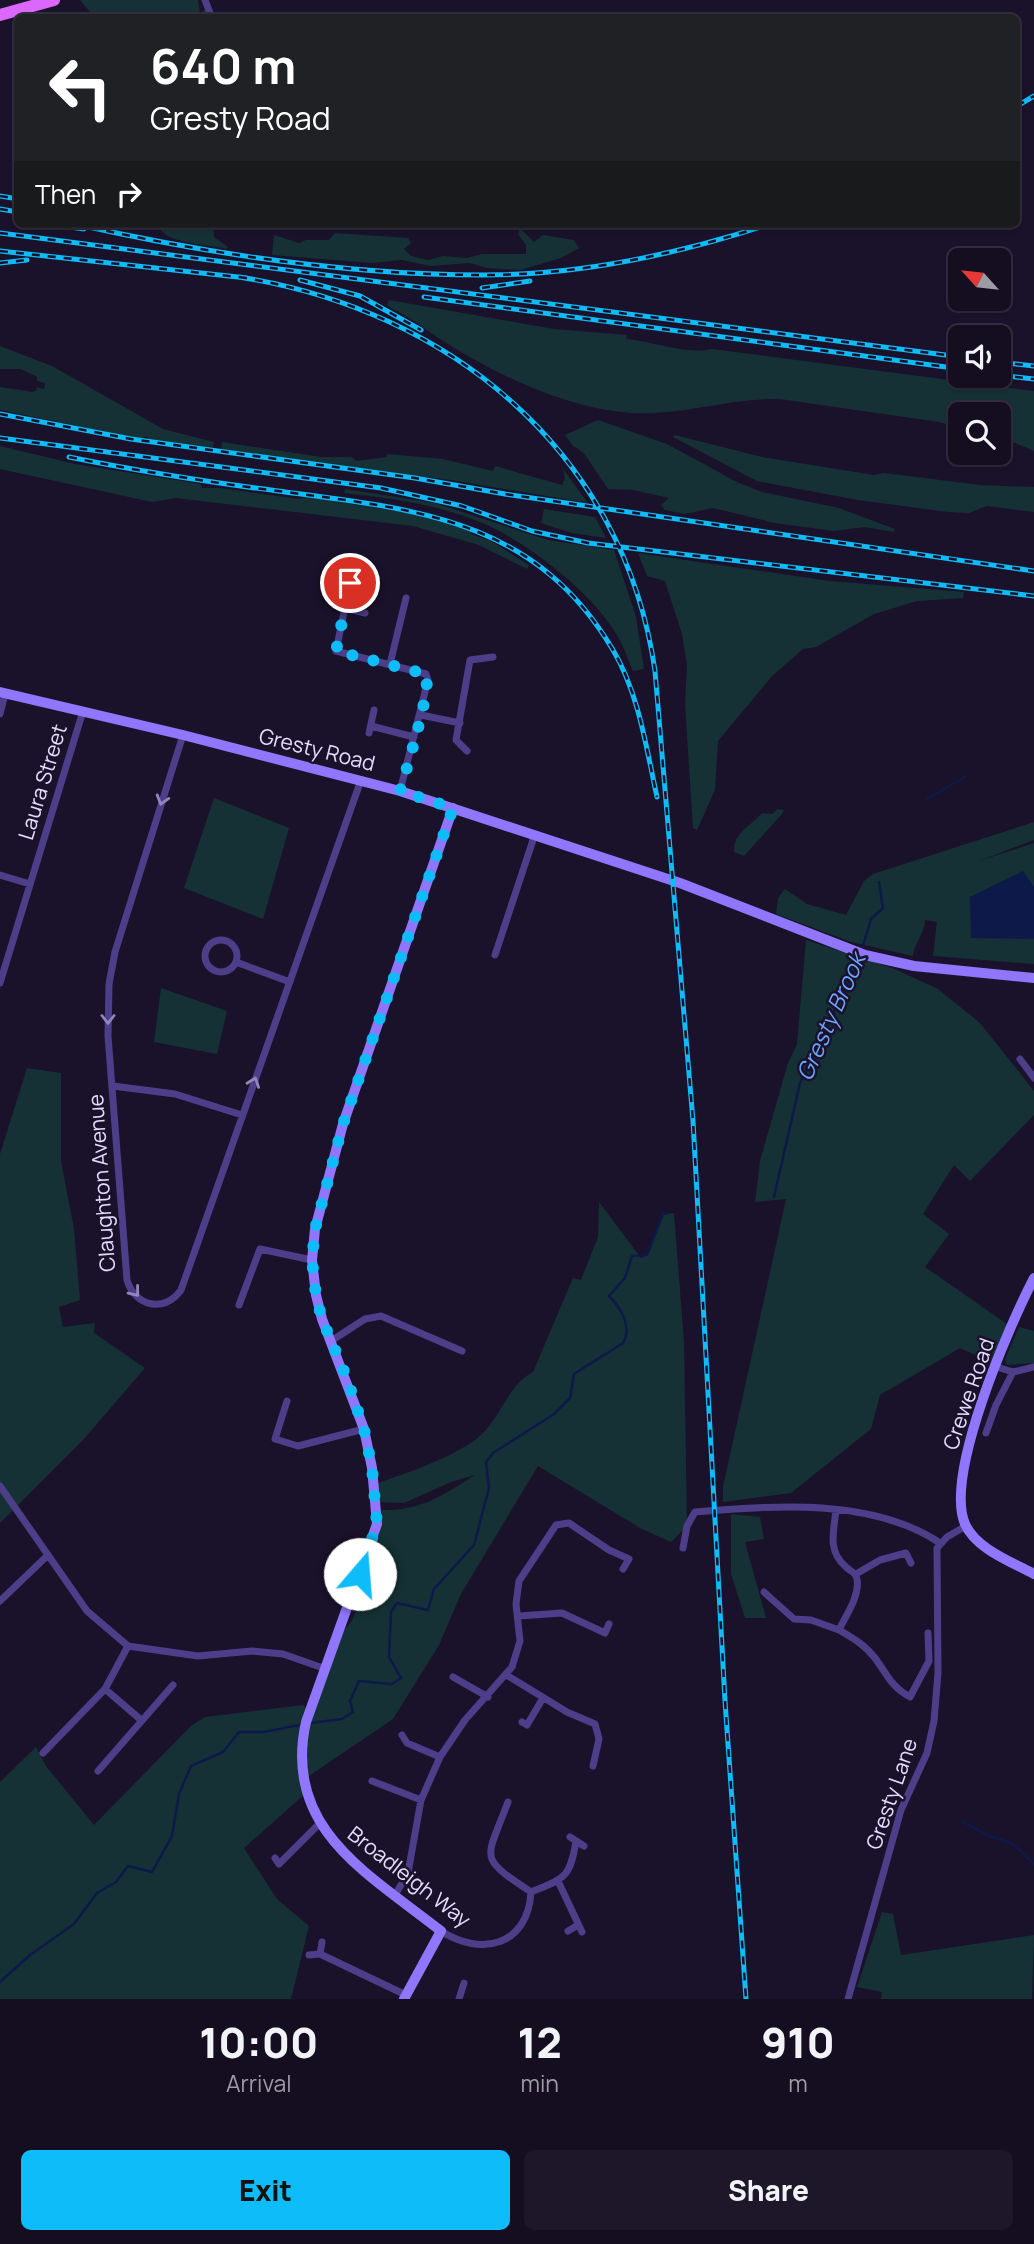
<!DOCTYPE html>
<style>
:root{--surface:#140e20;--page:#1d1729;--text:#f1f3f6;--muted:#9d9ca5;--line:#332e3e;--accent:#0ebcf9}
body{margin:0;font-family:Manrope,sans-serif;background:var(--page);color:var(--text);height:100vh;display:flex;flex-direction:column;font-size:26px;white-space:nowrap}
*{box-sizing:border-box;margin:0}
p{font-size:23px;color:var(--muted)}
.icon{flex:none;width:38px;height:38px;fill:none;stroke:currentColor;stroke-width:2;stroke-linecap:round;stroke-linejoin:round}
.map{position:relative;height:1999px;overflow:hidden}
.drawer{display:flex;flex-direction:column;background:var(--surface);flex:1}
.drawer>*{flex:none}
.top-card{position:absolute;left:14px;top:14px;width:1006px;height:214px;border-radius:10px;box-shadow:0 2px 5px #0004,0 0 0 2px var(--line);background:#202124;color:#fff;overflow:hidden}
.needle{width:46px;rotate:297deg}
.tools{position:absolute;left:948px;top:248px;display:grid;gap:14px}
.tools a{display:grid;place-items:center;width:63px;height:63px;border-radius:10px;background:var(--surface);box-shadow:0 2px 5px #0004,0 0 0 2px var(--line);font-size:35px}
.pin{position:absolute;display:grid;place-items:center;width:60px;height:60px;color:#fff;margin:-30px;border:4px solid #fff;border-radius:50%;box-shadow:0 2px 7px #0007}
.me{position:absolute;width:77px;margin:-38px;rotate:18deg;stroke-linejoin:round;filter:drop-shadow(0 0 5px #0008)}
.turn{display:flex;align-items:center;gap:24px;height:147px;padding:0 21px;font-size:32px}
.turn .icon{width:91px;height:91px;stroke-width:2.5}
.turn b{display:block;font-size:49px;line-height:60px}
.then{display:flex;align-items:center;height:66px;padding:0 21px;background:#0003;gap:14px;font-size:26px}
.eta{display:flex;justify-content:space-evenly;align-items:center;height:119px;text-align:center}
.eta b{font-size:42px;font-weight:800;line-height:49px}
.cta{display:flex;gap:14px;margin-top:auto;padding:14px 21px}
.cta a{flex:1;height:80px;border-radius:10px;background:var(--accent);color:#111;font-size:28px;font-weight:800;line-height:80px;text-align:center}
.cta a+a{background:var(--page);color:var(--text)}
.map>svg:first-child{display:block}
.green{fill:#153135}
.water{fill:#0d1949}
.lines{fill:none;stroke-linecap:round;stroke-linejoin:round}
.stream{stroke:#0d1949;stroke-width:2.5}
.street{stroke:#4d3e89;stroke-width:7}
.secondary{stroke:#8f76fc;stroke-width:10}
.primary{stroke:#dc67fb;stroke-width:12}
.rail-casing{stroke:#0ebcf9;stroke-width:5}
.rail{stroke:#1a122b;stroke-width:2.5;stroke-dasharray:8;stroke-linecap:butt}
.oneway{stroke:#9286be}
.route{stroke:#0ebcf9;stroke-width:12;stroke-dasharray:0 21.6}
.labels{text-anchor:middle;stroke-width:5;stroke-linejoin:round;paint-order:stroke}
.street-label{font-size:21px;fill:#e6ddfe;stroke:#1a122b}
.water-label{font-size:23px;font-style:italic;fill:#6ea3fb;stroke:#1a122b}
</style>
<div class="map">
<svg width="1034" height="1999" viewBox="0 0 1034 1999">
<rect width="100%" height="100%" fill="#1a122b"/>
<path class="green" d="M 80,0 L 198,0 L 200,13 L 208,7 L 213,17 L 94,17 Z
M 157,224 L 213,224 L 214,237 L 228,247 L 226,249 C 207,244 163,244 157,224 Z
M 520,228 L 534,242 L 543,235 L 574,240 L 579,248 L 561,258 L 520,270 L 487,268 L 469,263 L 430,266 L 402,260 L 372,263 L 272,255 L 274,235 L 299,243 L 306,240 L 329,240 L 335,233 L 408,238 L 411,243 L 404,249 L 411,256 L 428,260 L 443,256 L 467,258 L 482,254 L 526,254 L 526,245 L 518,234 Z
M 389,300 L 554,329 L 627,335 L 626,339 C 652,341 685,355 712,349 L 1034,391 L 1034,451 L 999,436 L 999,415 L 961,415 L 961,428 L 939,422 L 780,399 C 730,398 680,416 631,413 C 565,408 499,376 443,341 C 426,330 412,318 393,309 L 387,305 Z
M 0,346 L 52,366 L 163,429 L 214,442 L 213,447 L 148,440 L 147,436 L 140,439 L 0,410 L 0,387 L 33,392 L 37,390 L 36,387 L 44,389 L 45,383 L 37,381 L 37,377 L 21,369 L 0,369 Z
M 598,420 L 667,444 L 737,482 L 762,492 L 839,508 L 895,529 L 894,532 L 865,527 L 834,531 L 775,523 L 713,508 L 685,514 L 665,510 L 661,505 L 669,498 L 633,490 L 608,489 L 584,453 L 573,446 L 565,435 Z
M 675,435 L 762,457 L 874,475 L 884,473 L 980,485 L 1034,487 L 1034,512 L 987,506 L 969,513 L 948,512 L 858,500 L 757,481 L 673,437 Z
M 222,442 L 321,457 L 351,457 L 357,461 L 386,457 L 387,454 L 443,459 L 493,471 L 495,466 L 562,485 L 565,478 L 563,469 L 588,503 L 451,480 L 221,451 Z
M 0,446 L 75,464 L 201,484 L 202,488 L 220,488 L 298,499 L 307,497 L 415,514 L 472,531 L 471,534 L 491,541 L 529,565 L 527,569 L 479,545 L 413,526 L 176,498 L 152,502 L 0,469 Z
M 345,489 L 435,503 L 548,540 L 614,550 L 636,617 L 644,669 L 633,671 C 628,660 624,647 618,637 C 594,593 525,540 480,522 C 436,504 390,498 344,493 Z
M 544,509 L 595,517 L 606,538 L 572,533 L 541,523 Z
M 638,553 L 830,581 L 964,592 L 963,598 L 917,601 L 874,614 L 816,647 L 803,649 L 772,676 L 718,741 L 715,790 L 697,830 L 693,828 L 685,704 L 687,665 L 682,634 L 665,581 L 647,576 Z
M 214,798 L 289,828 L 263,919 L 184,888 Z
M 778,809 L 784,810 L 782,814 L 744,856 L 734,852 C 733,833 751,826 762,813 L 772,814 Z
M 1034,822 L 1034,840 L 979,861 L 1034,843 L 1034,964 L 933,956 L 937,922 L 925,920 C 924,936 914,943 913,956 L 851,942 L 776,914 L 778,898 L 785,889 L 807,904 L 846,915 L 864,881 L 873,874 Z
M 806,940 L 895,969 L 938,989 L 980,1023 L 1034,1091 L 1034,1115 L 970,1181 L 954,1165 L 923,1214 L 949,1234 L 925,1267 L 1007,1324 L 991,1362 L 960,1348 L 880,1395 L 871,1429 L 791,1493 L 723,1502 L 723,1487 L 786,1199 L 755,1202 L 760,1161 L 788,1063 L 797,1044 Z
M 161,988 L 227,1011 L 217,1054 L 154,1042 Z
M 27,1068 L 61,1073 L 61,1161 L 74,1229 L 80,1300 L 59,1307 L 63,1327 L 95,1323 L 94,1333 L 145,1368 L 83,1440 L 0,1523 L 0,1154 Z
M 599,1202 L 641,1258 L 647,1255 L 663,1214 L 674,1213 L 684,1342 L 687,1526 L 671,1542 L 640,1528 L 538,1466 L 461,1594 L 439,1645 L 393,1719 L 303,1780 L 306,1793 L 244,1848 L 277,1899 L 309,1926 L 291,1999 L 0,1999 L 0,1782 L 36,1747 L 46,1766 L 94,1825 L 191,1726 L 205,1717 L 303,1705 L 309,1711 L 338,1638 L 352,1621 L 368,1578 L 379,1510 C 421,1511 440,1497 475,1475 L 451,1482 L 404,1503 L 378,1502 L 378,1483 C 407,1473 460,1455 482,1434 C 502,1415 508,1385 533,1372 L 573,1278 L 581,1280 L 598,1237 Z
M 1019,1327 L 1034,1331 L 1034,1363 L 1007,1365 L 1005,1360 Z
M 731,1514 L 760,1517 L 764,1539 L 745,1542 L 766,1618 L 745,1618 L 731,1574 Z
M 882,1912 L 893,1914 L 901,1955 L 1034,1935 L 1032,1999 L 881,1999 L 882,1992 L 857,1987 Z"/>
<path class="water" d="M 1023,871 L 1034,887 L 1034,939 L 971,938 L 970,897 Z"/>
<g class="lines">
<path class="stream" d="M 927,799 L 965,777
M 862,949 L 871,919 L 883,908 L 879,882
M 774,1197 L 800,1083 L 861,956
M 310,1723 L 342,1719 L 353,1712 L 350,1701 L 359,1681 L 392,1684 L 401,1678 L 389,1657 L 391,1612 L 397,1603 L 428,1610 L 434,1589 L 474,1545 L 489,1488 L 486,1462 L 493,1453 L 554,1414 L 570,1398 L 574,1374 L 623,1343 C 633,1326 620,1307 609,1296 L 625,1278 L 632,1256 L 647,1255 L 663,1214 L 668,1213
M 963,1822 L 989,1836 L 1012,1843 L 1034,1864
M 0,1982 L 30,1955 L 74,1924 L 97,1893 L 116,1882 L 128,1866 L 152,1872 L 172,1836 L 179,1794 L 191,1766 L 223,1752 L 239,1732 L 264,1732 L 304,1724"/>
<path class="street" d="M 205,0 L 212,18
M 350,583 L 336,651 L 426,674 L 428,680 L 400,791
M 344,608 L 365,613
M 390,664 L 406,598
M 0,714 L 5,694
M 421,715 L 460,723
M 371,726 L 414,737
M 369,733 L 374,710
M 183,735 L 115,952 L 109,984 L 108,1036 L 127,1280 C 135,1307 165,1313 181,1290 L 361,780
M 467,751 L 456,740 L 470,660 L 493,657
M 0,875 L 30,884
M205 956a16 16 0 1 1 32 0a16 16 0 1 1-32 0Z
M 495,955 L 534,837
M 236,962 L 290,982
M 0,983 L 83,711
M 1020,1059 L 1034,1078
M 113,1086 L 175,1094 L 242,1115
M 239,1305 L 260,1249 L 312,1260
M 331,1341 L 365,1319 L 381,1316 L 462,1351
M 997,1367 L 1013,1372 L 1034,1367
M 287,1401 L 275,1439 L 298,1446 L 364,1429
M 986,1433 L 996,1405 L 1013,1372
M 0,1486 L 87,1611 L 128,1646 L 198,1656 L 252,1651 L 283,1654 L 326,1669
M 683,1548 L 687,1526 L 695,1512 C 773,1505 873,1498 940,1543
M 856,1574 L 880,1560 L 906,1553 L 911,1563
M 764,1592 L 794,1619 L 811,1620 L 839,1630 C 846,1615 860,1596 857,1579 C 856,1572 851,1572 846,1567 C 828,1552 833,1533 836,1511
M 0,1601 L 47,1556
M 519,1616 L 562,1613 L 605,1633 L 609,1624
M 839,1630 C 853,1638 865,1645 875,1658 C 887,1674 891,1687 910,1697 L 929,1661 L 928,1633
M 508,1676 L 567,1712 L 595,1724 L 599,1739 L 593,1766
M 453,1677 L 488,1697
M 105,1689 L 140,1719
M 522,1722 L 527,1725 L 543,1698
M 402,1735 L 407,1743 L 440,1757
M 43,1753 L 105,1689 L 128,1646
M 98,1771 L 173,1685
M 372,1781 L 421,1800
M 508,1802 C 486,1861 477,1856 531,1892
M 570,1837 L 584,1846
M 275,1858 L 279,1864 L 319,1824
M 558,1881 L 582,1932
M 395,1895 L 408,1873 L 421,1800 L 440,1757 L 465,1720 L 512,1667 L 520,1641 L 516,1604 L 519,1581 L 556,1525 L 569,1523 L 609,1550 L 629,1559 L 623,1569
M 441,1931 C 481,1957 528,1946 531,1892 C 565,1878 570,1878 576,1841
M 568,1931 L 578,1925
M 320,1954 L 322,1942
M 309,1955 L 320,1954 L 406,1995
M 459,1999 L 464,1983
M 848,1999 L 901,1810 L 927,1753 L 934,1721 L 938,1673 L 937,1548 L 947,1537 L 966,1526"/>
<path class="secondary" d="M 0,692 L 183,735 L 400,791 L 680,883 L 865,955 L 914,966 L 1034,978
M 1034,1278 C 1009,1326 944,1475 965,1524 C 976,1549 1012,1562 1034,1574
M 404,1999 L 441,1931 C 369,1874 282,1829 306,1722 L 377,1524 L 372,1468 L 364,1429 L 322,1319 L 316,1295 L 312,1260 L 315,1229 L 343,1124 L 453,808"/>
<path class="primary" d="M 0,15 L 54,0"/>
<g class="rail-casing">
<path id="rail" d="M 1017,106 L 1034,96
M 0,196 L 18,199
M 0,209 L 18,212
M 49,224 L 84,229
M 75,224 C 208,254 348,275 484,275 C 580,275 679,254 770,224
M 0,233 L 961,357
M 0,251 L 247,278
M 0,263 L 27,260
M 239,277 C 451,310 624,453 655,671 L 693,1121 L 725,1701 L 746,1999
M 300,280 L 360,296 L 421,330
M 482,288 L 530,281
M 424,297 L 961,369
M 999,362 L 1034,366
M 999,375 L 1034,379
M 0,414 L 131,439 L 415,478 L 505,494 L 1034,571
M 0,438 L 381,488 L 462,506 L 532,531 L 588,543 L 1034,596
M 69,457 C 138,471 208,482 278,491 C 414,509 535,518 613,650 C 639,694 646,747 657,797"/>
</g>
<use href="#rail" class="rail"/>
</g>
<defs><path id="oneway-chevron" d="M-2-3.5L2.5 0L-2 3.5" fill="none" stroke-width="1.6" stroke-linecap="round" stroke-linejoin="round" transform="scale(1.75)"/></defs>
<g class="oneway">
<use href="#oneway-chevron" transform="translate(162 800) rotate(107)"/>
<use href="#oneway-chevron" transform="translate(108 1019) rotate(90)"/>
<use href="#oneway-chevron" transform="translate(254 1082) rotate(-70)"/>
<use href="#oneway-chevron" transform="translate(135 1292) rotate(51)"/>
</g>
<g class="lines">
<path class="route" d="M 350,583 L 336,651 L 426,674 C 432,689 406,770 400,791 L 453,808 L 343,1124 L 315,1229 L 312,1260 L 316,1296 L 322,1319 L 346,1376 L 364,1429 L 372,1468 L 377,1524 L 360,1574"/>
</g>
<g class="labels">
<g class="street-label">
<text transform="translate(317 750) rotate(14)" y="7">Gresty Road</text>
<text transform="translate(43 782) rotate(-73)" y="7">Laura Street</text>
<text transform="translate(102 1183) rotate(-94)" y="7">Claughton Avenue</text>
<text transform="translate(969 1394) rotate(-71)" y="7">Crewe Road</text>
<text transform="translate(892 1794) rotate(-71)" y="7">Gresty Lane</text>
<text transform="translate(409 1877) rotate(38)" y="7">Broadleigh Way</text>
</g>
<g class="water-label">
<text transform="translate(831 1017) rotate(-66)" y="8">Gresty Brook</text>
</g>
</g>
</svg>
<div class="tools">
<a><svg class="needle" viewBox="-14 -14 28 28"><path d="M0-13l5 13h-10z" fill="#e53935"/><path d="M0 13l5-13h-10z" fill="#9d9ca5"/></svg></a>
<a><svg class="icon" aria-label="sound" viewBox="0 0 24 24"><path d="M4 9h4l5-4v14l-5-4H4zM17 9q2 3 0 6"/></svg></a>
<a><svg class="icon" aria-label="search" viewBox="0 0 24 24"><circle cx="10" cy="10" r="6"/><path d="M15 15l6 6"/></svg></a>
</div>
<div class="pin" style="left:350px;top:583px;background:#d93025"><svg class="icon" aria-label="arrive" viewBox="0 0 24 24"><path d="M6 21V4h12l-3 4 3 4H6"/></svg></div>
<svg class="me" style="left:360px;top:1574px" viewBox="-20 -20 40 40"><circle r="19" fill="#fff"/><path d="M0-13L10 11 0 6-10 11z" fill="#0ebcf9"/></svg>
<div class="top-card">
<div class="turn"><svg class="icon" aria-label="left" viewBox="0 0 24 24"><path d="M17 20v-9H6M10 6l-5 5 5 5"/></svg><div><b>640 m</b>Gresty Road</div></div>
<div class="then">Then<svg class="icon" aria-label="right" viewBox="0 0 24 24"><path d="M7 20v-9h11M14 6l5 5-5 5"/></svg></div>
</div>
</div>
<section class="drawer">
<div class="eta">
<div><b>10:00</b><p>Arrival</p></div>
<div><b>12</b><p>min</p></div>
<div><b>910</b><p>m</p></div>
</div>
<div class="cta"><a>Exit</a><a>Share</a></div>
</section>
